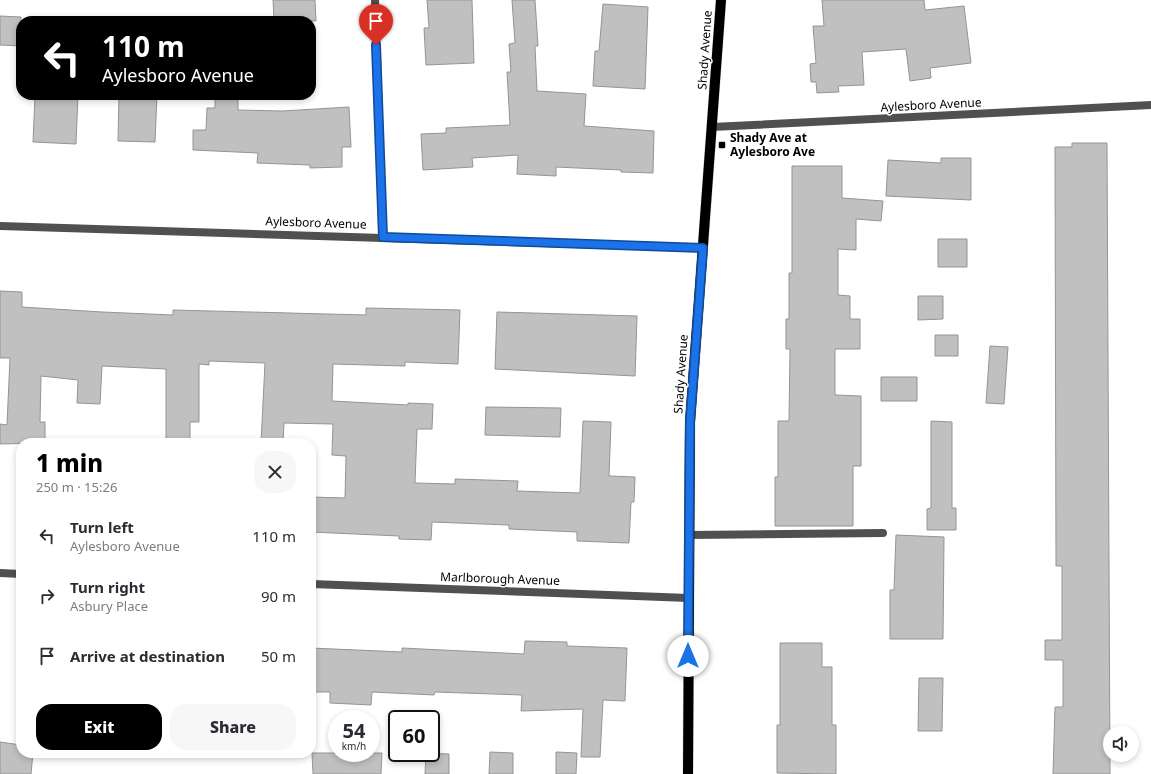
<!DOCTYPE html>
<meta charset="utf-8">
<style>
:root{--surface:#fff;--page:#f7f7f7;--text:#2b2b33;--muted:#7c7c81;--accent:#000}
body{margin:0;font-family:"Noto Sans",sans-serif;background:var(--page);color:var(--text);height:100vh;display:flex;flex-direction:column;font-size:15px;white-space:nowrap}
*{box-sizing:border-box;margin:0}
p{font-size:13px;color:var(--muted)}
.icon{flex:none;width:22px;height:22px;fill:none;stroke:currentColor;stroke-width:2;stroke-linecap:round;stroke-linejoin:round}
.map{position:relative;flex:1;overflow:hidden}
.sheet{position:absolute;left:16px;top:438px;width:300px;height:320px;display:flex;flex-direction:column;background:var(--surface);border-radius:16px;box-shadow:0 2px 6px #0003}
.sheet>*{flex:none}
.hud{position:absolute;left:16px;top:16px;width:300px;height:84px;border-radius:16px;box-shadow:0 2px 6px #0003;background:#000;color:#fff;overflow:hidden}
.fabs{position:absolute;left:1103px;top:726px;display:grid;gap:8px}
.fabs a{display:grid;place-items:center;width:36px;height:36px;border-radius:50%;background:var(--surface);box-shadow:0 2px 6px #0003;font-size:20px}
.speed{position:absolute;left:328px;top:710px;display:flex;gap:8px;font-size:20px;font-weight:700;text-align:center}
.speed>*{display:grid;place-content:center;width:52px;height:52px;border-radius:50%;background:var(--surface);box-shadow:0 2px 6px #0003;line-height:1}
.speed small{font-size:10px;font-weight:400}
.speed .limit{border:2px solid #111;border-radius:6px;background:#fff;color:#111}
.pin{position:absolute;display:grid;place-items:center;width:34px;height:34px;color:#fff;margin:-41px -17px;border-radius:50% 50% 50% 0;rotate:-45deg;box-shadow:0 0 4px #0007}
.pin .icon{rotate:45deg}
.me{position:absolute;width:44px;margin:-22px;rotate:0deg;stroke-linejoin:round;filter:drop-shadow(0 0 3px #0008)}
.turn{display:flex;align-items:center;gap:14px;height:84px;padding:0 20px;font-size:18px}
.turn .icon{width:52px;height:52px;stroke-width:2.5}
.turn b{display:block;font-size:28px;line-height:34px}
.round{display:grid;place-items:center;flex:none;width:42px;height:42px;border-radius:16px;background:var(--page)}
.overview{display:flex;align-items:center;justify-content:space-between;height:68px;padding:0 20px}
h1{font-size:24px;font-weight:800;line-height:30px;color:var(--accent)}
.button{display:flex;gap:8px;margin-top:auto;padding:8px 20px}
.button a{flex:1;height:46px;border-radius:16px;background:var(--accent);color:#fff;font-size:16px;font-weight:800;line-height:46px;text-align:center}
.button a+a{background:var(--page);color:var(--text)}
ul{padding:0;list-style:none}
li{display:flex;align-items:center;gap:12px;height:60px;padding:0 20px}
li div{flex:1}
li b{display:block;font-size:15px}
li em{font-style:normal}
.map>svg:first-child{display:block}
.building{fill:#c0c0c0;stroke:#949494}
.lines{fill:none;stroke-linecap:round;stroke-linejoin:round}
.primary-casing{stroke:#dbdbdb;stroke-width:11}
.service{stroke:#505050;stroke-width:8}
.minor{stroke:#505050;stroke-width:8}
.primary{stroke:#000;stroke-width:10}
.route-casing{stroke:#114b97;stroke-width:10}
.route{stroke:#1a73e8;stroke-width:7}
.poi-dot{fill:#000;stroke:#fff;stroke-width:1.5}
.labels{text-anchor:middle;stroke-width:3;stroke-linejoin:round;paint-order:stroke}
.street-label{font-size:12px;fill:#000;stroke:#fff}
.poi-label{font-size:12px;font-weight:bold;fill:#000;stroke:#fff;text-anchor:start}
</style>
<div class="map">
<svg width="1151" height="774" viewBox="0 0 1151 774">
<rect width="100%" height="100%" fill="#fff"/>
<path class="building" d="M 273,0 L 315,0 L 316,21 L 274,21 Z
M 427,0 L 472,0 L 474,63 L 426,65 L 424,28 L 429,28 Z
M 512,0 L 535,0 L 538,46 L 535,46 L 537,91 L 586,94 L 584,126 L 654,131 L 653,173 L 621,172 L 621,170 L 556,167 L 556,176 L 517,174 L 518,155 L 472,158 L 473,167 L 423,170 L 421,134 L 446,133 L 446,128 L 510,125 L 507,72 L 511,72 L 509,44 L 515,43 Z
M 822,0 L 924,0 L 925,10 L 964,6 L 971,63 L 930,68 L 931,78 L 910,81 L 906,49 L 862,52 L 864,85 L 838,86 L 839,92 L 817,93 L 816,82 L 811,82 L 810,64 L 816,63 L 813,26 L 824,26 Z
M 603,4 L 648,7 L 645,89 L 593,86 L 595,51 L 599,51 Z
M 0,16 L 21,17 L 20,46 L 0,45 Z
M 35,95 L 78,95 L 76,144 L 33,142 Z
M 119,95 L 157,95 L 155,142 L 118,141 Z
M 215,95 L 238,95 L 238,110 L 282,111 L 349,107 L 351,147 L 342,147 L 342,167 L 310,168 L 310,165 L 257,163 L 258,153 L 193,150 L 193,130 L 206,130 L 207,108 L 215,108 Z
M 1072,143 L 1107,143 L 1110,774 L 1053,774 L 1055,707 L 1063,707 L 1063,660 L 1045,660 L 1045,640 L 1062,640 L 1062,566 L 1056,566 L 1055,147 L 1072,147 Z
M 941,158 L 971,158 L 971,200 L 886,196 L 888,160 L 941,163 Z
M 792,166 L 842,166 L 842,198 L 883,201 L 881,221 L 856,219 L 856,250 L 838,249 L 838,295 L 850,296 L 850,319 L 860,319 L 860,349 L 835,349 L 835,395 L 861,396 L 861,466 L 853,466 L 853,526 L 775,526 L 775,477 L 778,477 L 778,421 L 789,421 L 790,349 L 786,349 L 786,319 L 789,319 L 789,273 L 792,273 Z
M 938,239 L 967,239 L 967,267 L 938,267 Z
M 0,291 L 22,292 L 22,307 L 102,312 L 173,315 L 173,310 L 366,315 L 366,308 L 460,310 L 458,364 L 405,362 L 405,366 L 333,364 L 332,401 L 408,405 L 408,403 L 433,404 L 432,429 L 417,429 L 415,483 L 455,484 L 455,479 L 518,481 L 517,491 L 580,493 L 583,421 L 611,422 L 609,476 L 635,477 L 634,502 L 631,502 L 629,543 L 577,541 L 577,532 L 509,529 L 509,525 L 432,522 L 431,540 L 399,539 L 399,536 L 311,532 L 311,497 L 345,498 L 346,456 L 332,455 L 333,424 L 284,423 L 283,443 L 261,443 L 265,363 L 209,361 L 209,365 L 199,364 L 199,422 L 190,422 L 190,443 L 166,443 L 166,369 L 102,366 L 100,404 L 77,403 L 78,380 L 41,376 L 40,422 L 45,422 L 45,443 L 0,444 L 0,424 L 7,425 L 10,358 L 0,358 Z
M 918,296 L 943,296 L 943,319 L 918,320 Z
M 497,312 L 637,316 L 635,376 L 495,369 Z
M 935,335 L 958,335 L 958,356 L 935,356 Z
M 990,346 L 1008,347 L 1004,404 L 986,403 Z
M 881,377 L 917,377 L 917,401 L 881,401 Z
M 486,407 L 561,408 L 560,437 L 485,435 Z
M 931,421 L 952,422 L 952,508 L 956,508 L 956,530 L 927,530 L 927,509 L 931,508 Z
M 896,535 L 944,537 L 943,639 L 890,639 L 890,590 L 894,590 Z
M 525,641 L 567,642 L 567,646 L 627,648 L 625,701 L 603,700 L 600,757 L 581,757 L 583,709 L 521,711 L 522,695 L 435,692 L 434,695 L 372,692 L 371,705 L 330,703 L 330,692 L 311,692 L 311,648 L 402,652 L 402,648 L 524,654 Z
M 780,643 L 822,643 L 822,667 L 832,667 L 832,725 L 836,725 L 836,774 L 777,773 L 777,725 L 780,725 Z
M 919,678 L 943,678 L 942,731 L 918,731 Z
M 0,742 L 21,745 L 21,753 L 33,753 L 31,774 L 0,774 Z
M 490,752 L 513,753 L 513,774 L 489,774 Z
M 556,752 L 577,753 L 576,774 L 556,774 Z
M 312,753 L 382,753 L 381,774 L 313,774 Z
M 426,753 L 449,754 L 449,774 L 425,774 Z"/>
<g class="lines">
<g class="primary-casing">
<path id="primary" d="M 688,774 L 690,422 L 721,0"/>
</g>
<path class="service" d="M 689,535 L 883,533"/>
<path class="minor" d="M 375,0 L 383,237
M 712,127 L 1151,105
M 0,226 L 703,248
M 0,573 L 21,574
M 311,584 L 689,598"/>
<use href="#primary" class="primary"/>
</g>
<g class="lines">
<g class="route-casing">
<path id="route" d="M 376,45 L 383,237 L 703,248 L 690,422 L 688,656"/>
</g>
<use href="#route" class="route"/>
</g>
<rect class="poi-dot" x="718" y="141" width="8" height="8" rx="2"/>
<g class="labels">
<g class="street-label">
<text transform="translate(705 50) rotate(-86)" y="4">Shady Avenue</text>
<text transform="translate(931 105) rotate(-3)" y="4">Aylesboro Avenue</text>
<text transform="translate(316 223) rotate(2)" y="4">Aylesboro Avenue</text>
<text transform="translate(681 374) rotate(-86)" y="4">Shady Avenue</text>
<text transform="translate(500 579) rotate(2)" y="4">Marlborough Avenue</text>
</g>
<g class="poi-label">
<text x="730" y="142">Shady Ave at<tspan x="730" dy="14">Aylesboro Ave</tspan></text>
</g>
</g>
</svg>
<div class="fabs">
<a><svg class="icon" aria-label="sound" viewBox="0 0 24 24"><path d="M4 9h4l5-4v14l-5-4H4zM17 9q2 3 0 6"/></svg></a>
</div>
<div class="speed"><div>54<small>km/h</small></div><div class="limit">60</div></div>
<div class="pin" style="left:376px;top:45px;background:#d93025"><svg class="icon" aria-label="arrive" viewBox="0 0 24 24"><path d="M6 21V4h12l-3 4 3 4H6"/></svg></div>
<svg class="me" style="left:688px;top:656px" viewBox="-20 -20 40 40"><circle r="19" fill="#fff"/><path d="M0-13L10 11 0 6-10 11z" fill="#1a73e8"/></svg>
<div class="hud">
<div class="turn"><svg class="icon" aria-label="left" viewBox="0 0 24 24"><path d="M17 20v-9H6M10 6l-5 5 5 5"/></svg><div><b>110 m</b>Aylesboro Avenue</div></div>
</div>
<section class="sheet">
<div class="overview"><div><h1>1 min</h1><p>250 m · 15:26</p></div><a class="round"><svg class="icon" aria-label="close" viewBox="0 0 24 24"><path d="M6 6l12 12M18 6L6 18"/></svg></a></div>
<ul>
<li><svg class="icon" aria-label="left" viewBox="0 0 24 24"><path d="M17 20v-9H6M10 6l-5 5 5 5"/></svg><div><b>Turn left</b><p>Aylesboro Avenue</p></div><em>110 m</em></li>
<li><svg class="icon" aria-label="right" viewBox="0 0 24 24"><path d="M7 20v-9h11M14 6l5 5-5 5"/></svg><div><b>Turn right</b><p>Asbury Place</p></div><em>90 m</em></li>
<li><svg class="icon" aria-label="arrive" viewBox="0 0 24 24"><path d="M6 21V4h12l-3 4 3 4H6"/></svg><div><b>Arrive at destination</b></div><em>50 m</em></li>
</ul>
<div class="button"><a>Exit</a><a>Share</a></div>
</section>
</div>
